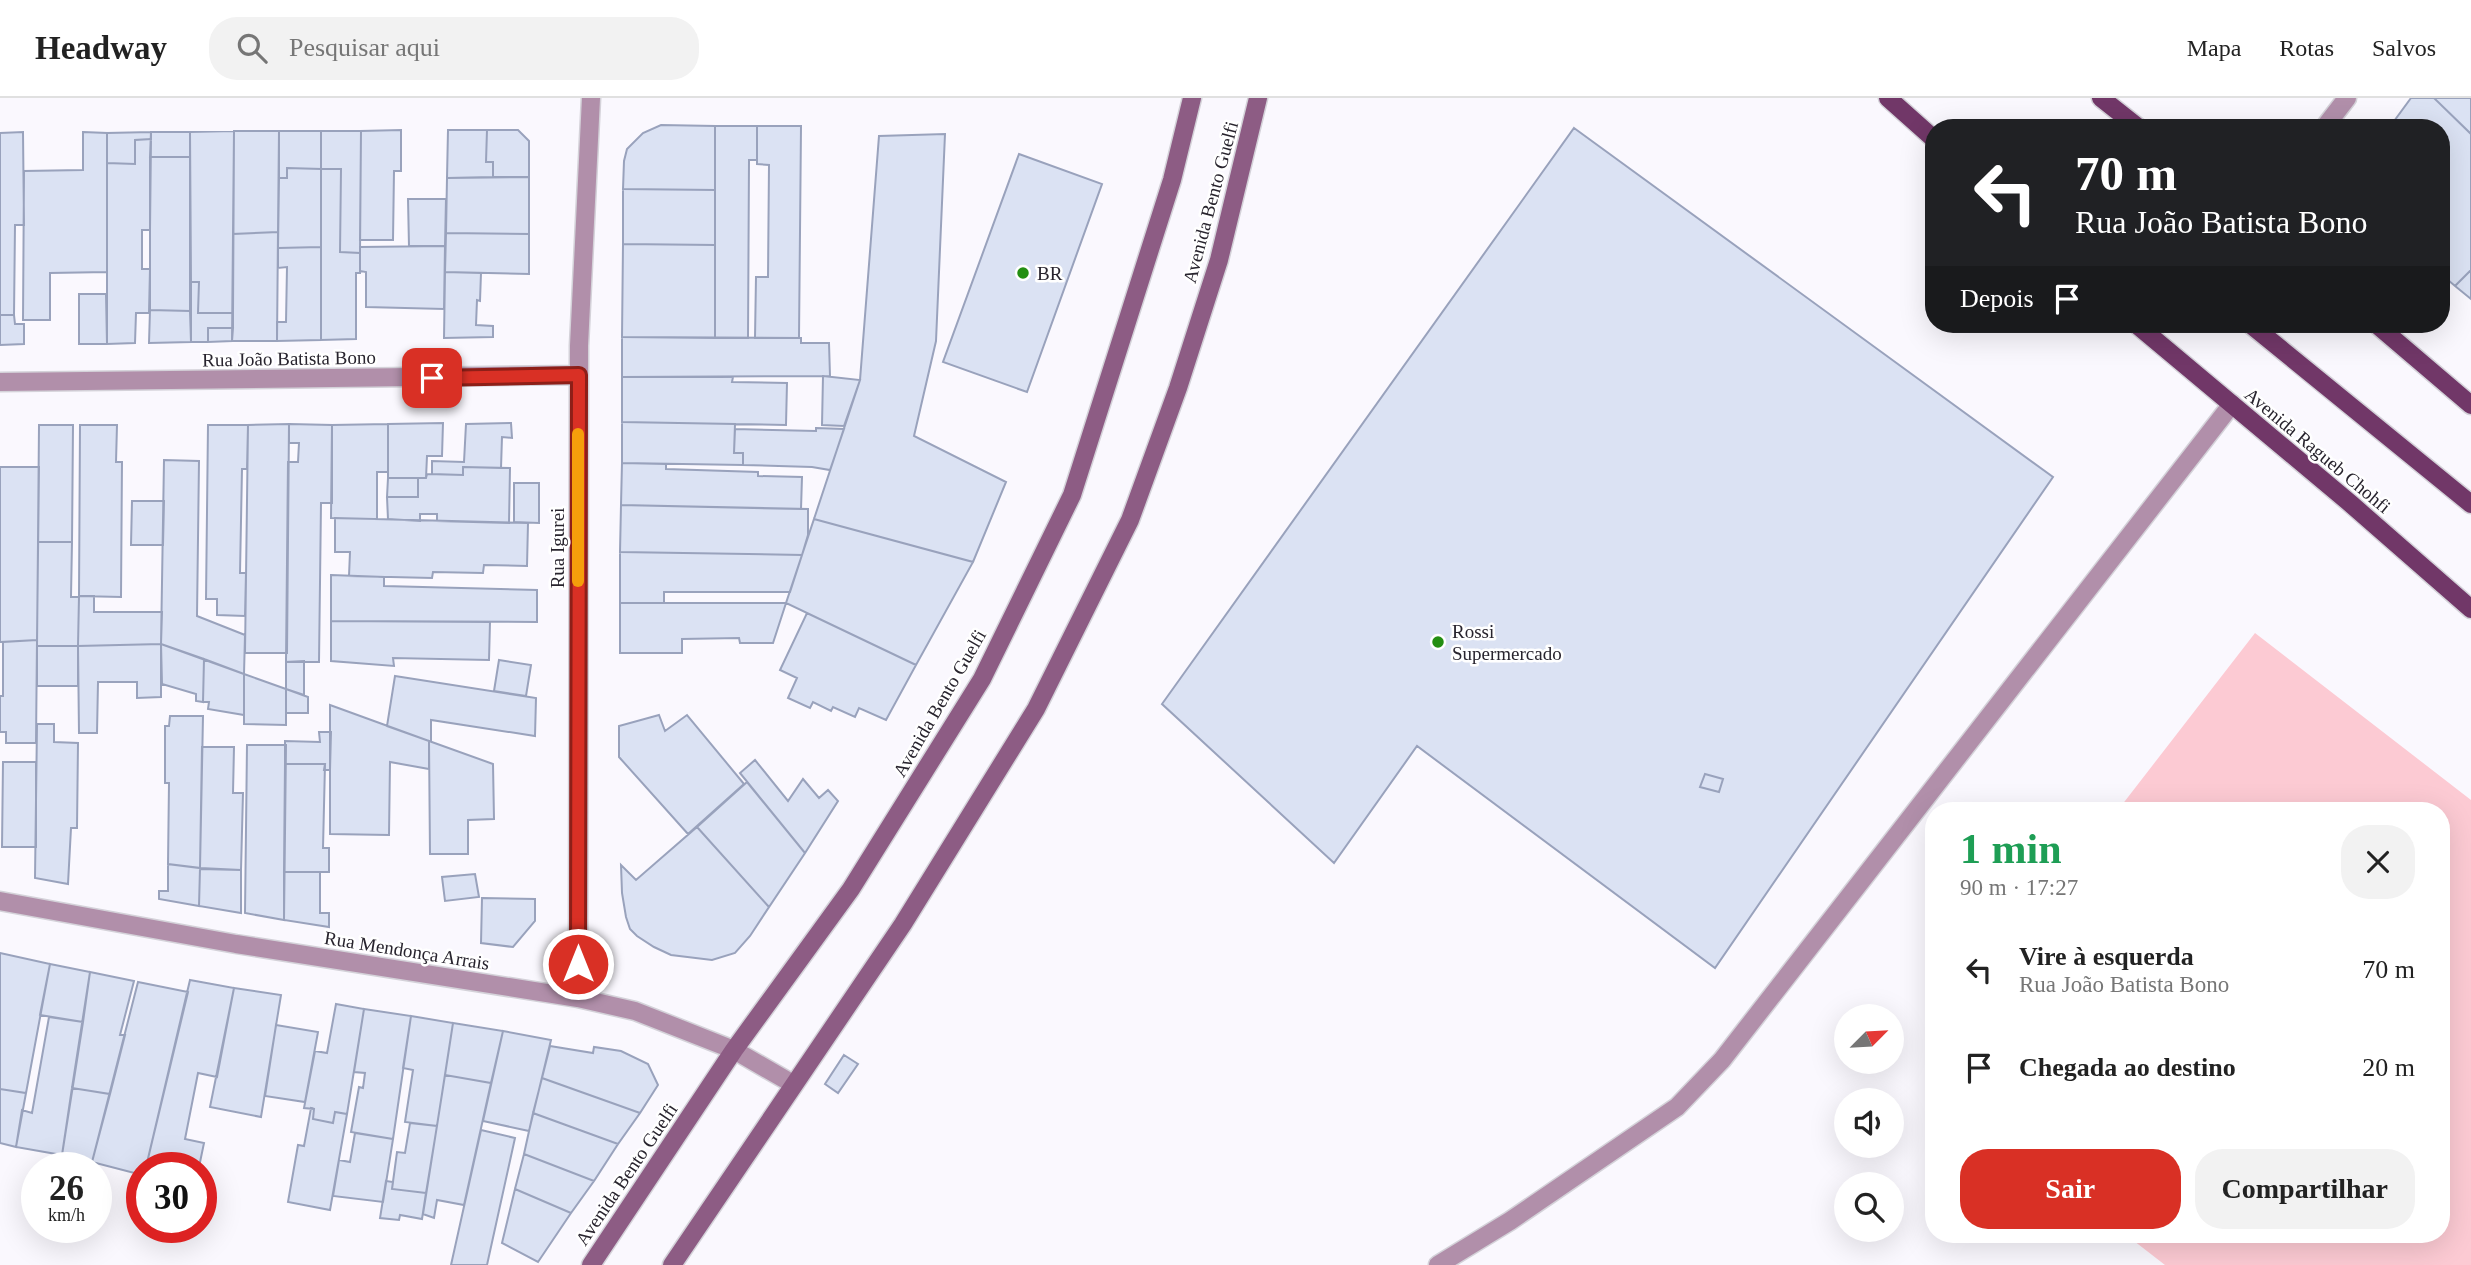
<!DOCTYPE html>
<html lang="pt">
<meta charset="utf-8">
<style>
:root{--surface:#fff;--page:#f2f2f2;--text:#222;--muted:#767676;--line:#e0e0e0;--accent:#d93025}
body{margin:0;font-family:Georgia,serif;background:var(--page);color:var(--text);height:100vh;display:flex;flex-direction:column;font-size:26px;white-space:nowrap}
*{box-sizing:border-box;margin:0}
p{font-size:23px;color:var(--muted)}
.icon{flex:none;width:38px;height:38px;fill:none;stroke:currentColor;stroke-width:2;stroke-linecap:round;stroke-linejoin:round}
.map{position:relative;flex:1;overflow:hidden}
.panel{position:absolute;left:1925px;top:704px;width:525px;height:441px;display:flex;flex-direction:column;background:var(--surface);border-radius:28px;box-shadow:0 7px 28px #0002}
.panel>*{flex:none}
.guide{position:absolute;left:1925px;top:21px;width:525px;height:214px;border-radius:28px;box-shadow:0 7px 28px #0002;background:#202124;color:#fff;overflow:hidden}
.needle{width:46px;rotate:66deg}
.tools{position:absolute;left:1834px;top:906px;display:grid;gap:14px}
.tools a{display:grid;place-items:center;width:70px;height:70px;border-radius:50%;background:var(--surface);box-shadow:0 7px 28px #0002;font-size:35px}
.speed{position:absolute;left:21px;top:1054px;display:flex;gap:14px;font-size:35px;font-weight:700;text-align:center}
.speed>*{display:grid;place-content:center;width:91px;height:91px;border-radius:50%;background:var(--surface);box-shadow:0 7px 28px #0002;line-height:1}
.speed small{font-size:18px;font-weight:400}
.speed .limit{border:10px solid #d22;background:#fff;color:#111}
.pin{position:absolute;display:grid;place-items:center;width:60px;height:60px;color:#fff;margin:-30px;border-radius:14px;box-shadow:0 4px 10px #0006}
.me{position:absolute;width:77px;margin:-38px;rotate:0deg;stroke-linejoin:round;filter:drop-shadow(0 0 5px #0008)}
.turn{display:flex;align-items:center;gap:24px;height:147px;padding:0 35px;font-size:32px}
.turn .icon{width:91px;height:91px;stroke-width:2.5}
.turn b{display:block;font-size:49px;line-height:60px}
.then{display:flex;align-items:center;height:66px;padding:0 35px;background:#0003;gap:14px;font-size:26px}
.round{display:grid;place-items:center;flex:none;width:74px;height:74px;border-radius:28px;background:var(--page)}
.headline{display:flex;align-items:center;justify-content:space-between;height:119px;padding:0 35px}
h1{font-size:42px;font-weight:800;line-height:52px;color:#1e9e55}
.cta{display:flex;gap:14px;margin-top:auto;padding:14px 35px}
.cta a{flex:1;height:80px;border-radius:28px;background:var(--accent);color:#fff;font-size:28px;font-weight:800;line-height:80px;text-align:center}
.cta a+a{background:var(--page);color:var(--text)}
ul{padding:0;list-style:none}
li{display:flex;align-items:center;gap:21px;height:98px;padding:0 35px}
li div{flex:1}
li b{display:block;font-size:26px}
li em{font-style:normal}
header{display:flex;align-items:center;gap:42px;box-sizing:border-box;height:98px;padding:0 35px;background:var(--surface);border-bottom:2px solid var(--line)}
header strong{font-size:33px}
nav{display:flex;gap:38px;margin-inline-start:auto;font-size:24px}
.search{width:490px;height:63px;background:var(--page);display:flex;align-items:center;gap:18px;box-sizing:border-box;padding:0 24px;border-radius:28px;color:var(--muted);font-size:26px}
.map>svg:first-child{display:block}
.green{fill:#fccad3}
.building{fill:#dbe2f3;stroke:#99a2bc;stroke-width:2}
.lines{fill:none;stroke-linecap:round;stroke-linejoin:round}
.lane-casing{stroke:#d4d2d9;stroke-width:21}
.street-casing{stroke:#d4d2d9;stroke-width:21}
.secondary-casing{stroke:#d4d2d9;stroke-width:21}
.primary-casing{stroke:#d4d2d9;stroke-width:21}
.lane{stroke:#b18faa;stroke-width:18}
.street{stroke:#b18faa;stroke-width:18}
.secondary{stroke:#8d5c84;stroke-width:18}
.primary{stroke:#713768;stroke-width:18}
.route-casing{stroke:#8d1f18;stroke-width:18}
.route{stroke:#d93025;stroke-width:12}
.slow{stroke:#f59e0b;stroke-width:12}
.poi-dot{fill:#238e11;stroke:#fff;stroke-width:2.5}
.labels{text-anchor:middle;stroke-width:5;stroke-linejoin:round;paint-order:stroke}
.street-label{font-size:19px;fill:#28242e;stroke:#fff}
.poi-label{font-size:19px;fill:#28242e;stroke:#fff;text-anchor:start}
</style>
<header>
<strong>Headway</strong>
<div class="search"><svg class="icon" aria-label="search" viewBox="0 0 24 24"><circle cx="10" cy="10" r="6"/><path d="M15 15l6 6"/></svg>Pesquisar aqui</div>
<nav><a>Mapa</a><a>Rotas</a><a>Salvos</a></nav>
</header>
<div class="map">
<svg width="2471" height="1167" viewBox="0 0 2471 1167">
<rect width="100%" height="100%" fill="#faf8fe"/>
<path class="green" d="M 2255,535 L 2471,702 L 2471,1167 L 2165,1167 L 2125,1136 L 2441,1136 L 2441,712 L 2118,712 Z"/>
<path class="building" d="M 2411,0 L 2434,0 L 2471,36 L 2471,172 L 2455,188 L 2441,176 L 2441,30 L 2389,30 Z
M 2434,0 L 2471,0 L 2471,36 Z
M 661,27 L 715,28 L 715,92 L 623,91 L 624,63 L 627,51 L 643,35 Z
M 715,28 L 757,28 L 757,62 L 749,62 L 748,240 L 715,240 Z
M 757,28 L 801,28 L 799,240 L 755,240 L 756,179 L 768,179 L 769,67 L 757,66 Z
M 1574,30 L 2053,379 L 1715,870 L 1417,648 L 1334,765 L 1162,606 Z
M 401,32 L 401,73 L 394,73 L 393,142 L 360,142 L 361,33 Z
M 448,32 L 487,32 L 486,64 L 493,64 L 493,79 L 447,80 Z
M 487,32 L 518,32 L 529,43 L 529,79 L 493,79 L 493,64 L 486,64 Z
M 234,33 L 279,33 L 278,134 L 233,136 Z
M 234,33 L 233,215 L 198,215 L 199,184 L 191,184 L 190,34 Z
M 279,33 L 321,33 L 321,71 L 287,70 L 287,80 L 279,80 Z
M 321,33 L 361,33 L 360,155 L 340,154 L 341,71 L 321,71 Z
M 23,34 L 24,127 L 15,127 L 14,217 L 0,217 L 0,35 Z
M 83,34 L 107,35 L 107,174 L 50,175 L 50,222 L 23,222 L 24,73 L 83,72 Z
M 151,34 L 190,34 L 190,59 L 150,59 Z
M 151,34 L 151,41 L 135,42 L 135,66 L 107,65 L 107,35 Z
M 945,36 L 936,243 L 914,338 L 1006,384 L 973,464 L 814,421 L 860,282 L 879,38 Z
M 151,41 L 150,132 L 142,132 L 142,171 L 150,171 L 149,215 L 136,215 L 135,245 L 107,246 L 107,65 L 135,66 L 135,42 Z
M 1019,56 L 1102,86 L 1027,294 L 943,264 Z
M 150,59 L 190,59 L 190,213 L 150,212 Z
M 287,70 L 321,71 L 321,149 L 278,150 L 279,80 L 287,80 Z
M 321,71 L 341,71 L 340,154 L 360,155 L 360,175 L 356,175 L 356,241 L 321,242 Z
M 529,79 L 529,136 L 446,135 L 447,80 Z
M 623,91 L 715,92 L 715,147 L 623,146 Z
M 408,101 L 446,101 L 445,148 L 409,148 Z
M 278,134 L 277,243 L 232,243 L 233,136 Z
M 446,135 L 529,136 L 529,176 L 445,174 Z
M 623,146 L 715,147 L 715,240 L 622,239 Z
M 445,148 L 444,211 L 366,209 L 366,174 L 360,173 L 360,149 Z
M 321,149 L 321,242 L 277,243 L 277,224 L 286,224 L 287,169 L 278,170 L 278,150 Z
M 2471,172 L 2471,201 L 2455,188 Z
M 445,174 L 481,175 L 480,203 L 477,202 L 476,227 L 493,228 L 493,239 L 444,240 Z
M 191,184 L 199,184 L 198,215 L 233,215 L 233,230 L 208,230 L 208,244 L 191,244 Z
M 79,196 L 106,196 L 107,246 L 79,246 Z
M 150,212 L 190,213 L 191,244 L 149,245 Z
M 0,217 L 14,217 L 15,226 L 24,226 L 24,246 L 0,247 Z
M 208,230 L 233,230 L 232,243 L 208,244 Z
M 622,239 L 801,240 L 801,245 L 829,245 L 830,278 L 622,279 Z
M 823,278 L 860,282 L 844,328 L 822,327 Z
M 622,279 L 733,279 L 732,284 L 787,285 L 786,327 L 622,324 Z
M 622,324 L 735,326 L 734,355 L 743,355 L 743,367 L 622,365 Z
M 443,325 L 442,358 L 427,358 L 426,380 L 388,380 L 388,326 Z
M 511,325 L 512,340 L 502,339 L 501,370 L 463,369 L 463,377 L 432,376 L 432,363 L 464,364 L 466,326 Z
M 289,326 L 287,555 L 245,555 L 248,327 Z
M 289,326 L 332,327 L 332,405 L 321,405 L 319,564 L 286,564 L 288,364 L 298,364 L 299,345 L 289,345 Z
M 388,326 L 388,374 L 377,374 L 377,421 L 331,420 L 332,327 Z
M 39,327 L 73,327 L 72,444 L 38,444 Z
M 80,327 L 117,327 L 116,364 L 122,364 L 121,499 L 79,498 Z
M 208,327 L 248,327 L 247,371 L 242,371 L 240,475 L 246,475 L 245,518 L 217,517 L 217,501 L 206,501 Z
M 816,330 L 844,331 L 830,372 L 812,369 L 743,367 L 743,355 L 734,355 L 735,331 L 816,333 Z
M 164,362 L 199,363 L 197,518 L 245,537 L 244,576 L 161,546 Z
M 622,365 L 666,366 L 666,371 L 758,374 L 758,378 L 802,379 L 801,411 L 621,407 Z
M 0,369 L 39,369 L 37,542 L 0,544 Z
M 463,369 L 510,370 L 509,425 L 437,423 L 437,416 L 420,416 L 420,423 L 388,421 L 387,399 L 418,399 L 418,380 L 426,380 L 427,376 L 463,377 Z
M 388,380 L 418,380 L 418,399 L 387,399 Z
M 514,385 L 539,385 L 539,425 L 514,424 Z
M 132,403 L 164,403 L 163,447 L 131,447 Z
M 621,407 L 808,411 L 808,437 L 802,457 L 620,454 Z
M 335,420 L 528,425 L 527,468 L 484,467 L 483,475 L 433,474 L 432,480 L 349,478 L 350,454 L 335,454 Z
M 814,421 L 973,464 L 916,567 L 786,505 Z
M 38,444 L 72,444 L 71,499 L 79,499 L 78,548 L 37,548 Z
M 620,454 L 802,457 L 790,494 L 664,494 L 664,505 L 620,505 Z
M 331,477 L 384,479 L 384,488 L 537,492 L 537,524 L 331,523 Z
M 79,498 L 94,498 L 94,514 L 162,514 L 161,546 L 78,548 Z
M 620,505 L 786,505 L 773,545 L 740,545 L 739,540 L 682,541 L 682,555 L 620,555 Z
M 807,515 L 916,567 L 886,622 L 859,610 L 855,619 L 833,609 L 831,613 L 813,604 L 810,610 L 788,600 L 797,580 L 780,572 Z
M 331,523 L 490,524 L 489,562 L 393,560 L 394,568 L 331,563 Z
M 37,542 L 36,645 L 6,645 L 6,634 L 0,634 L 0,598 L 3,598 L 3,544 Z
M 161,546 L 204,561 L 203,604 L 196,603 L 196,596 L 162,586 Z
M 161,546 L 161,599 L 137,600 L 137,584 L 98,584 L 97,635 L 79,635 L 78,548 Z
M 37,548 L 78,548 L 78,588 L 37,588 Z
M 204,561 L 244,576 L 244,617 L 208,611 L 209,604 L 203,604 Z
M 499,562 L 531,567 L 526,598 L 494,593 Z
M 304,563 L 304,597 L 286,591 L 286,564 Z
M 244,576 L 286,591 L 286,627 L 244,626 Z
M 395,578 L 536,600 L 535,638 L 431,622 L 431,643 L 429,643 L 387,628 Z
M 286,591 L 308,599 L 308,615 L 286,615 Z
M 330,607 L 429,643 L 429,671 L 390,664 L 389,737 L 330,736 Z
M 659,617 L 665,633 L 687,617 L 744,686 L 688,736 L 619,659 L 619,628 Z
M 170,618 L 203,618 L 200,770 L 168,766 L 169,685 L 165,685 L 165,628 L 169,628 Z
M 37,626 L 54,626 L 54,644 L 78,645 L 77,730 L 71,730 L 68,786 L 35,780 Z
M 319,634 L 331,634 L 330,672 L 324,672 L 325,666 L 285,666 L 285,643 L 320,644 Z
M 429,643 L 493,666 L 494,721 L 468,722 L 468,756 L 430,756 Z
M 247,647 L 286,647 L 284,822 L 245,815 Z
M 202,649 L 234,649 L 233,695 L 243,695 L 241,772 L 200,770 Z
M 755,662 L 788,703 L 803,681 L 819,700 L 828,692 L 838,703 L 805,755 L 740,675 Z
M 3,664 L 36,664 L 36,749 L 2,749 Z
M 285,666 L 325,666 L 323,750 L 329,750 L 329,774 L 284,774 Z
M 1705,676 L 1723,681 L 1719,694 L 1700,689 Z
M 747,684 L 805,755 L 769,809 L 697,729 Z
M 697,729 L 769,809 L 750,838 L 735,855 L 712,862 L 671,857 L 654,849 L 637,838 L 630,831 L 626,819 L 622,795 L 621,767 L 636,782 Z
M 168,766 L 200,770 L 199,808 L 159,801 L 159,793 L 168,793 Z
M 200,771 L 241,772 L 241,815 L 199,808 Z
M 284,774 L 320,774 L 320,815 L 329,815 L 329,829 L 284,822 Z
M 475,776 L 479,799 L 445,803 L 442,779 Z
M 482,800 L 535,801 L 535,823 L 513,849 L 481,845 Z
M 0,855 L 50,866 L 26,995 L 0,991 Z
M 50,866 L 90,874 L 83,924 L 40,917 Z
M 90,874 L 134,883 L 120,937 L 125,937 L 110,996 L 72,990 Z
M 190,882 L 234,890 L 217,979 L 198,975 L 185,1041 L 204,1045 L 199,1069 L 146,1069 Z
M 138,884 L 188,894 L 146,1069 L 142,1069 L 142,1077 L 92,1064 Z
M 234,890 L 281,897 L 261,1019 L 210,1009 Z
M 336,906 L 364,911 L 347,1016 L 335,1014 L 333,1025 L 313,1021 L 314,1011 L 304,1010 L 315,953 L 327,955 Z
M 364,911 L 411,918 L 393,1041 L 351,1034 L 359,989 L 363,990 L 365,975 L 354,974 Z
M 411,918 L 453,925 L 437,1028 L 405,1024 L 413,972 L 403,970 Z
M 49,919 L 83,924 L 62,1057 L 16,1049 L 22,1012 L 32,1015 Z
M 453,925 L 503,933 L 491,985 L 445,977 Z
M 276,927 L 318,934 L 305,1004 L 265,998 Z
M 503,933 L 551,942 L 529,1033 L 483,1023 Z
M 550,948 L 593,955 L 594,949 L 621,953 L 648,966 L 658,987 L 640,1015 L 542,980 Z
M 844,957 L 858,966 L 838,995 L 825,986 Z
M 445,977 L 491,985 L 464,1107 L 437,1102 L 434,1120 L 423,1116 Z
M 542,980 L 640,1015 L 618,1046 L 533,1015 Z
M 72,990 L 110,996 L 92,1064 L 62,1057 Z
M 0,991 L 26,995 L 16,1049 L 0,1045 Z
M 311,1010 L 314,1011 L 313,1021 L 333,1025 L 335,1014 L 347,1016 L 330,1112 L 288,1104 L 298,1047 L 304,1048 Z
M 533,1015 L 618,1046 L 594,1083 L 524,1056 Z
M 410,1025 L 437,1028 L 426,1095 L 392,1091 L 397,1054 L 405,1055 Z
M 481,1032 L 515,1040 L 487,1167 L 451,1167 Z
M 355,1035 L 393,1041 L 383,1104 L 333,1098 L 339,1062 L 350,1064 Z
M 524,1056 L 594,1083 L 571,1115 L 515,1091 Z
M 386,1083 L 393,1084 L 392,1091 L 426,1095 L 422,1121 L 400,1117 L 399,1122 L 380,1120 Z
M 515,1091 L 571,1115 L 538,1164 L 502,1145 Z"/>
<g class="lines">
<g class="lane-casing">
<path id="lane" d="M 1438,1167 L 1510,1123 L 1677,1009 L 1722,962 L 2232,306"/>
</g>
<g class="street-casing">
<path id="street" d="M 2324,30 L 2347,0
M 0,284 L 578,277
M 0,803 L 236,846 L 578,900 L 635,913 L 734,952 L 793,986
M 578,900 L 579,248 L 591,0"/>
</g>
<g class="secondary-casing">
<path id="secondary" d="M 591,1167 L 734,952 L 851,791 L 982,581 L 1072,397 L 1172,82 L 1192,0
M 672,1167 L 903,826 L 1036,611 L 1130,422 L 1178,290 L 1219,162 L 1258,0"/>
</g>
<g class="primary-casing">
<path id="primary" d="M 1888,0 L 1934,41
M 2101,0 L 2139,30
M 2136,226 L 2351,406 L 2471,511
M 2250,226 L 2471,406
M 2376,226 L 2471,307"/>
</g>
<use href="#lane" class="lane"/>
<use href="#street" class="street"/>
<use href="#secondary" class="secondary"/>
<use href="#primary" class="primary"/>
</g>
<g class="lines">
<g class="route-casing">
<path id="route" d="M 432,280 L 579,277 L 578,866"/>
</g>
<use href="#route" class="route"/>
<path class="slow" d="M 578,483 L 578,336"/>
</g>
<g class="poi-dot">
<circle cx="1023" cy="175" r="7"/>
<circle cx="1438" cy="544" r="7"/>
</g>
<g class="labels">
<g class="street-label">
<text transform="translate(1210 104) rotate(-75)" y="7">Avenida Bento Guelfi</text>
<text transform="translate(289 260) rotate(-1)" y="7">Rua João Batista Bono</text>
<text transform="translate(2318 352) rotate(40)" y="7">Avenida Ragueb Chohfi</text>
<text transform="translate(557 450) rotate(-90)" y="7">Rua Igurei</text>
<text transform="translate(939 605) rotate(-60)" y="7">Avenida Bento Guelfi</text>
<text transform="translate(407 852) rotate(9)" y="7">Rua Mendonça Arrais</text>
<text transform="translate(626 1076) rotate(-56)" y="7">Avenida Bento Guelfi</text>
</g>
<g class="poi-label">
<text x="1037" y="182">BR</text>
<text x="1452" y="540">Rossi<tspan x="1452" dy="22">Supermercado</tspan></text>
</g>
</g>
</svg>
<div class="tools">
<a><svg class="needle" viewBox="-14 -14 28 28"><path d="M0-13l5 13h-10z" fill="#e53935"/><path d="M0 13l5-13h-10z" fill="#767676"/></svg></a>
<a><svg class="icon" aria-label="sound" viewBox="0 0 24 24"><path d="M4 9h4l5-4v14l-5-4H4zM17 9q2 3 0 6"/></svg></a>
<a><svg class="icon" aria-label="search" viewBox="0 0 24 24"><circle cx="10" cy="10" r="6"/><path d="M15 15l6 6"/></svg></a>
</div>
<div class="speed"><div>26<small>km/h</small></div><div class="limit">30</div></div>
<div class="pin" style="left:432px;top:280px;background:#d93025"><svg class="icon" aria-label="arrive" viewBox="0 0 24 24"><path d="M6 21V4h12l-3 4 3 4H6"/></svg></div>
<svg class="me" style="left:578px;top:866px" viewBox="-20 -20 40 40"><circle r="17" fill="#d93025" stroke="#fff" stroke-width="3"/><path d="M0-11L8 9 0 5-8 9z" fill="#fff"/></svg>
<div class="guide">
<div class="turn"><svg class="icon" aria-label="left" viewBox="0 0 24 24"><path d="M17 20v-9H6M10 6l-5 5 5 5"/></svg><div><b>70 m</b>Rua João Batista Bono</div></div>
<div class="then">Depois<svg class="icon" aria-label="arrive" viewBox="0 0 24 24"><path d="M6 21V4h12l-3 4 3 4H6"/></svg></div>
</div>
<section class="panel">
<div class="headline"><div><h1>1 min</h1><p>90 m · 17:27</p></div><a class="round"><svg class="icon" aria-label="close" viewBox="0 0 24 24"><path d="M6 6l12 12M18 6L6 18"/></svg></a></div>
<ul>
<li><svg class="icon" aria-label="left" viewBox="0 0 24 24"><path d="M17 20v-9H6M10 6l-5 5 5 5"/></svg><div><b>Vire à esquerda</b><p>Rua João Batista Bono</p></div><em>70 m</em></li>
<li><svg class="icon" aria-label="arrive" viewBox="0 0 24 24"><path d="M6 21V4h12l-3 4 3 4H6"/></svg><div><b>Chegada ao destino</b></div><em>20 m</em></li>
</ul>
<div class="cta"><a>Sair</a><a>Compartilhar</a></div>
</section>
</div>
